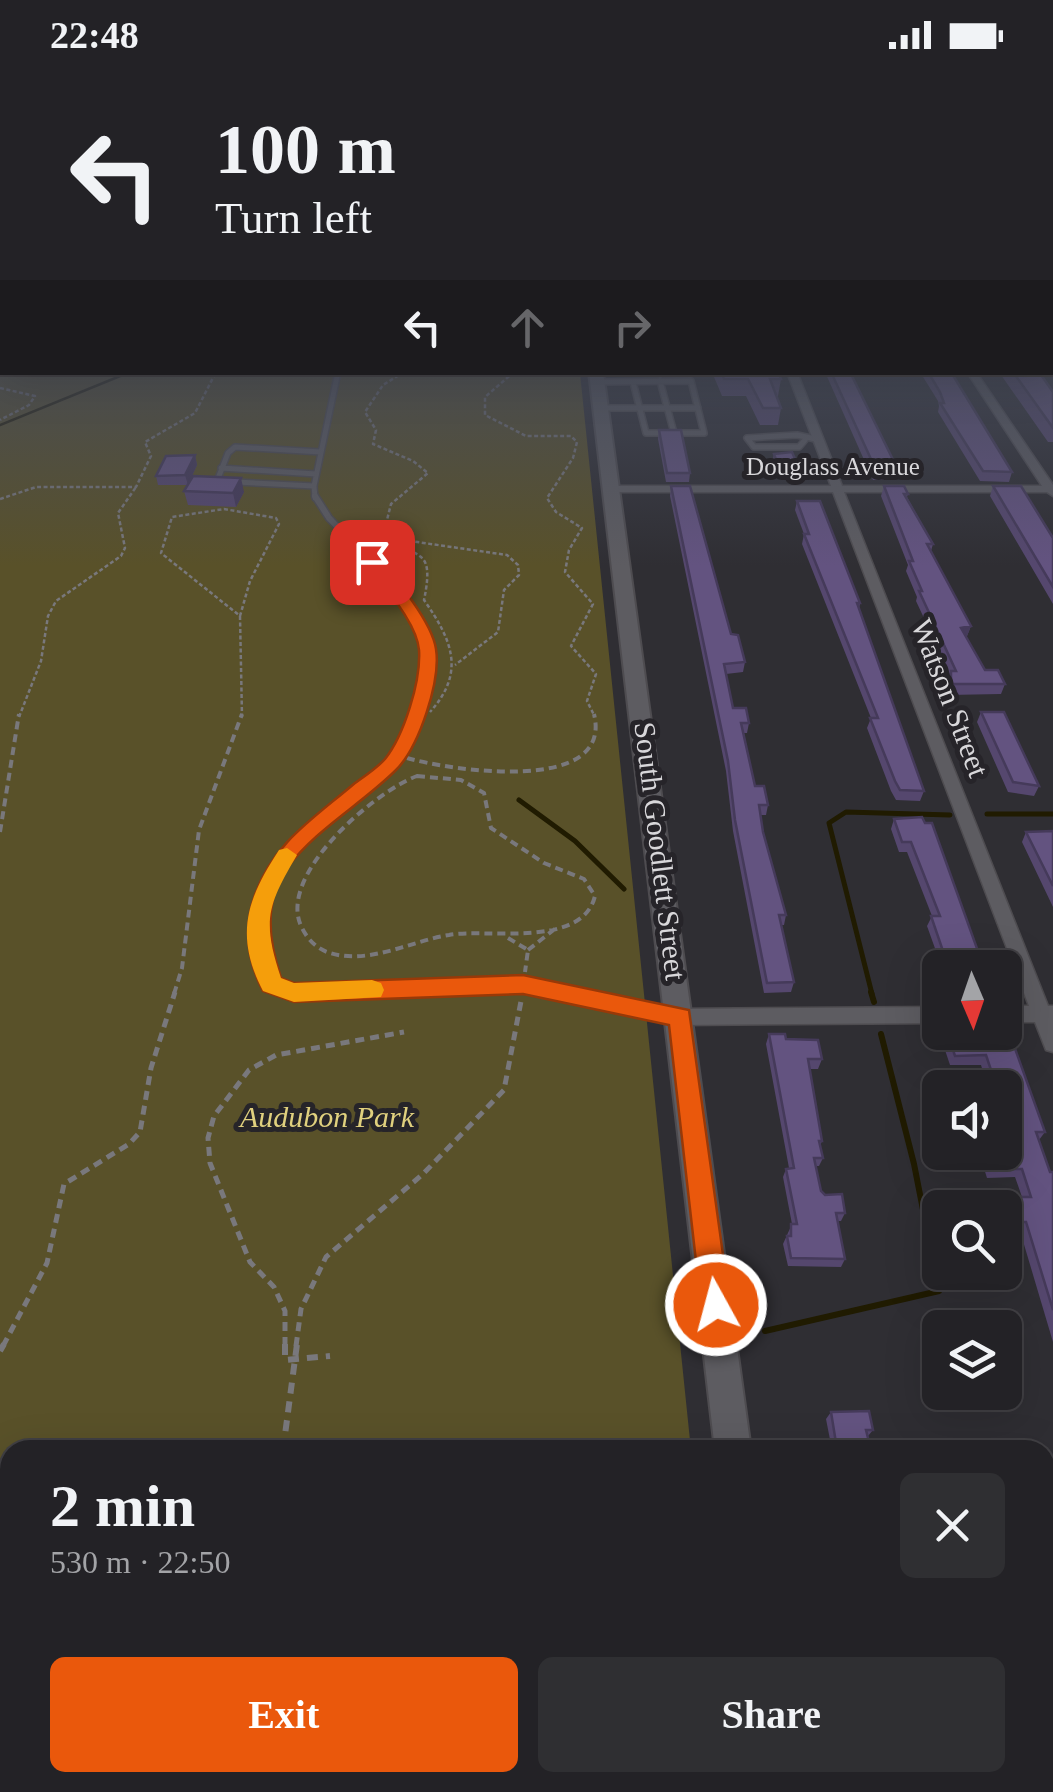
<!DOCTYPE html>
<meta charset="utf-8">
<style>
:root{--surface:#232226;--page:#2f2f32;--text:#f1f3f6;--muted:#a3a4a7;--line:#403f43;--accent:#ea580c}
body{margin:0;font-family:"Times New Roman",serif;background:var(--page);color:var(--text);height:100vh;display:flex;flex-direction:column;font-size:38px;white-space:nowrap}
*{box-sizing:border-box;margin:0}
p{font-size:32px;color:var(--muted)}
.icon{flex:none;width:55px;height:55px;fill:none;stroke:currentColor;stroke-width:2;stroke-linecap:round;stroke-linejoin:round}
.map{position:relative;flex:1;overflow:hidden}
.panel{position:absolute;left:0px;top:1370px;width:1055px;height:352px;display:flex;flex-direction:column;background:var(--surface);border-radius:30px 30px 0 0;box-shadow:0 10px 40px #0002,0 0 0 2px var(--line)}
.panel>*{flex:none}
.banner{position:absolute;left:0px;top:0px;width:1055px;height:305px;box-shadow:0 10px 40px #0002,0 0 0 2px var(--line);background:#232226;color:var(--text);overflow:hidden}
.needle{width:65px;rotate:178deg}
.tools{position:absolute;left:922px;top:880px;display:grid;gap:20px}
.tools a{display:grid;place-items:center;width:100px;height:100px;border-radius:15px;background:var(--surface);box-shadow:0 10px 40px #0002,0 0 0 2px var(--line);font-size:50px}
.pin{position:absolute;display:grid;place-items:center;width:85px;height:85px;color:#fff;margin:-42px;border-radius:20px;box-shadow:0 5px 15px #0006}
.me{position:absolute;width:110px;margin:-55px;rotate:353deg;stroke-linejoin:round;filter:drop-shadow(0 0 8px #0008)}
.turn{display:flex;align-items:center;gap:35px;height:210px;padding:0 50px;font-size:45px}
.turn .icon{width:130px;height:130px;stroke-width:2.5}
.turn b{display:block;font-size:70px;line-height:85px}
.lanes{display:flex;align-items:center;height:95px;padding:0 50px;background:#0003;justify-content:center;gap:50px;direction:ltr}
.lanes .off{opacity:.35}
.round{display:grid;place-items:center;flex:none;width:105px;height:105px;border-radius:15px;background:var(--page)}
.overview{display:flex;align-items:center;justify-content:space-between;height:170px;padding:0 50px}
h1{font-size:60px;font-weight:700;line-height:75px}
.cta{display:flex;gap:20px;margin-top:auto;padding:20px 50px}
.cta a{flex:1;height:115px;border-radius:15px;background:var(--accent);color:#fff;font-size:40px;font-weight:700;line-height:115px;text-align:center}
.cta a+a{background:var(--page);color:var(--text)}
.status{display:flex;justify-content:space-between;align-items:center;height:70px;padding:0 50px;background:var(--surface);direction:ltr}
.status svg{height:28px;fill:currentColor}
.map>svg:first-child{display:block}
.green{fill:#595129}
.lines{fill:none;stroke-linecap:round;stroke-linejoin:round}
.stream-far3{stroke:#201b01;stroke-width:2.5}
.stream-far2{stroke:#201b01;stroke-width:5}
.stream-far1{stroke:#201b01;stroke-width:6}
.stream{stroke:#201b01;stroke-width:8}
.lane-far4-casing{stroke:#4e4c50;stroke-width:8}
.lane-far3-casing{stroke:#4e4c50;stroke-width:9}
.lane-far2-casing{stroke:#4e4c50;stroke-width:12}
.lane-far1-casing{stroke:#4e4c50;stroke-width:14}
.lane-casing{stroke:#4e4c50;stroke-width:18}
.street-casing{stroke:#4e4c50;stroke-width:3}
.secondary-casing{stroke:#4e4c50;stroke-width:4}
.path-far3{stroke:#79787c;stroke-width:2.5;stroke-dasharray:4 2.5;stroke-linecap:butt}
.path-far2{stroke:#79787c;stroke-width:4;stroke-dasharray:8 5;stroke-linecap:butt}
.path-far1{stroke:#79787c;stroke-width:5;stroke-dasharray:9 6;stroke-linecap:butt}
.path{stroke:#79787c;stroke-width:6;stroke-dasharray:11 8;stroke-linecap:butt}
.lane-far4{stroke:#5d5c61;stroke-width:5}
.lane-far3{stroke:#5d5c61;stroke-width:6}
.lane-far2{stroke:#5d5c61;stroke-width:9}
.lane-far1{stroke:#5d5c61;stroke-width:10}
.lane{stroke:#5d5c61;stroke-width:14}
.street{fill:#5d5c61;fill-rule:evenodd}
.secondary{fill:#5d5c61;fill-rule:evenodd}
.wall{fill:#55476e}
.shaded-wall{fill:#453a5a}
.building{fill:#635380;stroke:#453a5a;stroke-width:2.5}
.route{fill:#ea580c;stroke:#983908;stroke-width:2.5}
.slow{fill:#f59e0b}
.labels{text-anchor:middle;stroke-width:10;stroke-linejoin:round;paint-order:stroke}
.far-street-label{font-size:25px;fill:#d8d7da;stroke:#262429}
.street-label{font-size:30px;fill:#d8d7da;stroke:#262429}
.park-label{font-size:30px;font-style:italic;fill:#e0d07e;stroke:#262429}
</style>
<div class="status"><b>22:48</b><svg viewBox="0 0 49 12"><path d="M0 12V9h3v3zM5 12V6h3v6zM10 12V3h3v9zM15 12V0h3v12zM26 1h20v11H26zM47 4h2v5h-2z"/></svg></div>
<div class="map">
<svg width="1053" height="1722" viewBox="0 0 1053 1722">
<rect width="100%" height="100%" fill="#2f2e33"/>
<path class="green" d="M 0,255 L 2,302 L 580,303 L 691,1380 L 10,1380 L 10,1712 L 726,1712 L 727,1722 L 0,1722 Z"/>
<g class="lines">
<path class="stream-far3" d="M 0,355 L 130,302"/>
<path class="stream-far2" d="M 519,730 L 575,771 L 624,819
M 987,744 L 1053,744
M 872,924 L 829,753 L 846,742 L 950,745"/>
<path class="stream-far1" d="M 871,922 L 874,932
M 765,1261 L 939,1221 L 914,1094 L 881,964"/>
<path class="stream" d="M 560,1722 L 565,1712"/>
<g class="lane-far4-casing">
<path id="lane-far4" d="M 660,311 L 674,363
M 598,312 L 691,311 L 704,363 L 646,363 L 633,312
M 602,338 L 698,338
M 805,370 L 799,377 L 754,377 L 747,368 L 797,365 L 820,370
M 221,398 L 316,404
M 314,416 L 217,411 L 228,383 L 235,377 L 321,382
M 315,428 L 314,416 L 338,302"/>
</g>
<g class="lane-far3-casing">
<path id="lane-far3" d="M 315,426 L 329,448 L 392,514 L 417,552 L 428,585 L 415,647"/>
</g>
<g class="lane-far2-casing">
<path id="lane-far2" d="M 415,644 C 392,733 260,755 258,855 C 257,875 266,895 271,915 L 294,923 L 523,914 L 570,924"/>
</g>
<g class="lane-far1-casing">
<path id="lane-far1" d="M 290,922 L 329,922
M 559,922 L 673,946"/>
</g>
<g class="lane-casing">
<path id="lane" d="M 0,1536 L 10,1535
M 287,1722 L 288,1712"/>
</g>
<g class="street-casing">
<path id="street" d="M 787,302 L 797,302 L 842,416 L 1042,416 L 967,302 L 976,302 L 1053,415 L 1053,426 L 1047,422 L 844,422 L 1048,936 L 1053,936 L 1053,982 L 1046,980 L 1035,952 L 1005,952 L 1005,936 L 1029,936 L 833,422 L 614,422 L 608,419 L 614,416 L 831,416 Z
M 940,937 L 940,953 L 681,955 L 674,952 L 672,947 L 674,942 L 681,939 Z"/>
</g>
<g class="secondary-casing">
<path id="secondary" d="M 589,302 L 603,302 L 751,1380 L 715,1380 Z
M 752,1712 L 794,1712 L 796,1722 L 754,1722 Z"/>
</g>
<path class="path-far3" d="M 404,302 L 383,315 L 365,342 L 376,360 L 373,374 L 413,391 L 428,403 L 391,434 L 385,458 C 409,496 437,468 424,530 C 452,570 466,602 430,642
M 514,302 L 485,327 L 485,345 L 526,366 L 571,366 L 577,372 L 573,388 L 547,428 L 556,442 L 582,458 L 569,480 L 565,502 L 593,534 L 571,576 L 596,604 L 587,631 L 595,647
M 0,318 L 35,326 L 29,335 L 0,350
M 0,429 L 36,417 L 136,417 L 151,386 L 145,372 L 195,343 L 216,302
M 224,439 L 276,448 L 279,454 L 250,511 L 240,546 L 161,483 L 172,447 Z
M 396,469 L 507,485 L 518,495 L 519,505 L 504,520 L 498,562 L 455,595
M 240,546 L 242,647
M 19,647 L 41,591 L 48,546 L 56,531 L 121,486 L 125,478 L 118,443 L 136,417"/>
<path class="path-far2" d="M 407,688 C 448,700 614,726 594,644
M 417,706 L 461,710 L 484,723 L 491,758 L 544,793 L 584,809 L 595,826 C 582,879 487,858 449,865 C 411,871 369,895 330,883 C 317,879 308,870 302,858 C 275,806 374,722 417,706 Z
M 0,762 L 19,644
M 508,868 L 528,880 L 525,902
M 528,880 L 556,858
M 174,924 L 182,898 L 199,760 L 242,644"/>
<path class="path-far1" d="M 3,1276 L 47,1193 L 64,1114 L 129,1074 L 140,1062 L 151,998 L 175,922
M 285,1276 L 285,1241 L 274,1217 L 250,1192 L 210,1093 L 208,1068 L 214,1046 L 249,1000 L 276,985 L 404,962
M 296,1276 L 301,1239 L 326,1187 L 423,1104 L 504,1020 L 522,926"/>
<path class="path" d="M 285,1274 L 285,1290 L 330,1286
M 0,1281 L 4,1274
M 283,1380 L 297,1274
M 411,1712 L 418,1722"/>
<use href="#lane-far4" class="lane-far4"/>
<use href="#lane-far3" class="lane-far3"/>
<use href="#lane-far2" class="lane-far2"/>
<use href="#lane-far1" class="lane-far1"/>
<use href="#lane" class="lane"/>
<use href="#street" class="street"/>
<use href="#secondary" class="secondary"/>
</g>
<path class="wall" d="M 712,302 L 778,302 L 781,309 L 778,326 L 776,326 L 781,338 L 778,355 L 760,355 L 746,326 L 722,326 Z
M 825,302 L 850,302 L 898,400 L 895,410 L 873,410 Z
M 920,302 L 951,302 L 1012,402 L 1009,412 L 980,411 L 938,342 L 939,336 L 938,331 Z
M 999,302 L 1039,302 L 1053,322 L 1053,372 L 1048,372 Z
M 659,360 L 690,403 L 689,412 L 666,412 L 658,369 Z
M 774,384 L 799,398 L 797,407 L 778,407 L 772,393 Z
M 195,385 L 197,395 L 188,415 L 158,415 L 156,406 Z
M 671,416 L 731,564 L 745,592 L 743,602 L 726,604 L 733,638 L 749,653 L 747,663 L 744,663 L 755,716 L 768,735 L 766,745 L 761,745 L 763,762 L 786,845 L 784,855 L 781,855 L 794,912 L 791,922 L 764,923 L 733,761 L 726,701 L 670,426 Z
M 884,416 L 908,424 L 907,427 L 933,474 L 931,481 L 971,556 L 967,566 L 966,566 L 985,600 L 1005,614 L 1001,624 L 948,625 L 948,611 L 950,604 L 916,531 L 917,527 L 906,501 L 908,495 L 881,426 Z
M 993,416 L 1053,468 L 1053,534 L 990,426 Z
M 184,421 L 244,422 L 236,437 L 188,435 Z
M 797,431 L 860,533 L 859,539 L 924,721 L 920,731 L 896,730 L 891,721 L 867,658 L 871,648 L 802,474 L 804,464 L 795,440 Z
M 981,642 L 1039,716 L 1034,726 L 1008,722 L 977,652 Z
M 922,747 L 984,898 L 940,898 L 940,917 L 931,894 L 937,884 L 927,856 L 932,846 L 907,782 L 899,782 L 891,759 L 894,749 Z
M 1053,761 L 1053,837 L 1022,772 L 1026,762 Z
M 769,964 L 786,969 L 822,989 L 818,999 L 810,999 L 822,1071 L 820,1076 L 823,1088 L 819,1096 L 816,1096 L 821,1121 L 845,1143 L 841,1151 L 838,1151 L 845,1189 L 841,1197 L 788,1196 L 783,1174 L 792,1154 L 783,1107 L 786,1099 L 789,1098 L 766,974 Z
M 976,965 L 1045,1062 L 1039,1070 L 1050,1102 L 1053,1102 L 1053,1272 L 1020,1161 L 1015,1161 L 1007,1136 L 1013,1127 L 1022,1127 L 1015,1107 L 987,1108 L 982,1092 L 988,1083 L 1005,1082 L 1005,1018 L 988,1018 L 981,995 L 950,995 L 945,980 L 950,971 L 973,971 Z
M 831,1342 L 873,1360 L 868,1366 L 871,1380 L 832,1380 L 826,1349 Z
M 901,1712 L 956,1712 L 959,1722 L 904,1722 Z"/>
<path class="shaded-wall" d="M 195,385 L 197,395 L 188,415 L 185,405 Z
M 241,408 L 244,422 L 236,437 L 233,423 Z
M 971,556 L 967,566 L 957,568 L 961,558 Z"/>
<path class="building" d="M 721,302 L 778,302 L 781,309 L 770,309 L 781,338 L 763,338 L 748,309 L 724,309 Z
M 831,302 L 850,302 L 898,400 L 876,400 Z
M 928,302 L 951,302 L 1012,402 L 983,401 L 940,333 L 944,333 L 940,322 Z
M 1013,302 L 1039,302 L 1053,322 L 1053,358 Z
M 659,360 L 681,360 L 690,403 L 667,403 Z
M 792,382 L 799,398 L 779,398 L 774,384 Z
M 195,385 L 185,405 L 156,406 L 166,386 Z
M 193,406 L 241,408 L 233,423 L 184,421 Z
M 671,416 L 690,416 L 731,564 L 738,565 L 745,592 L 724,594 L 733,638 L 746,638 L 749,653 L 741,653 L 755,716 L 764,716 L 768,735 L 759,735 L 763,762 L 786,845 L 779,845 L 794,912 L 767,913 L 735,750 L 728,691 Z
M 884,416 L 904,416 L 908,424 L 904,424 L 933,474 L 927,474 L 971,556 L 961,558 L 985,600 L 998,600 L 1005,614 L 951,614 L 951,601 L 956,601 L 919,521 L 922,521 L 909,491 L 913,491 Z
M 993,416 L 1021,416 L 1053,468 L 1053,517 Z
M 797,431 L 820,431 L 860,533 L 857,533 L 924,721 L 900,720 L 895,711 L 870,648 L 878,648 L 804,464 L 809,464 Z
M 981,642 L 1004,642 L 1039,716 L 1013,712 Z
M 922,747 L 925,753 L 932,753 L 984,898 L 940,898 L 935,884 L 944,884 L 931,846 L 940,846 L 911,772 L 902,772 L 894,749 Z
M 1053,761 L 1053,816 L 1026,762 Z
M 769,964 L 785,964 L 786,969 L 818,970 L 822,989 L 808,989 L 822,1071 L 819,1071 L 823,1088 L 814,1088 L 821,1121 L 825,1125 L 842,1124 L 845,1143 L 836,1143 L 845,1189 L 791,1188 L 787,1166 L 791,1166 L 791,1154 L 797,1154 L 786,1099 L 794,1098 Z
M 976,965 L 1006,965 L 1009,974 L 1013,973 L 1045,1062 L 1036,1062 L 1050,1102 L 1053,1102 L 1053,1240 L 1026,1152 L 1021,1152 L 1013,1127 L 1031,1127 L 1022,1099 L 993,1099 L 988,1083 L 1005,1082 L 1005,1018 L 997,1018 L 986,985 L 955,986 L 950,971 L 978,971 Z
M 869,1341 L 873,1360 L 866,1360 L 871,1380 L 837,1379 L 831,1342 Z
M 908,1712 L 956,1712 L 959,1722 L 911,1722 Z"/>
<linearGradient id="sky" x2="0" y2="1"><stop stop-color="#1a191c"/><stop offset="0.51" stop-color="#474c5b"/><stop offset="1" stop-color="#474c5b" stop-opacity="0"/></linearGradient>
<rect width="1053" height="496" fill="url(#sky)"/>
<path class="route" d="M 367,489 L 378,489 C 396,508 432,552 436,579 C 441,611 419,677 396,700 C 362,734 316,759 287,798 C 263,832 269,872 281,908 L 294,913 L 523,905 L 689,940 L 730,1235 L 726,1245 L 716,1249 L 705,1245 L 701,1235 L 669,955 L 523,924 L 294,932 L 263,921 C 247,890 243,858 255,825 C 273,773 314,748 355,713 C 365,706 377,698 385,689 C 404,665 421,611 419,580 C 417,554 384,515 367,496 Z"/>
<path class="slow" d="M 287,778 L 297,785 C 267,836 262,851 281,908 L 294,913 L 372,910 L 381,913 L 384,920 L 381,927 L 294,932 L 263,921 C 234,865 247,829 279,780 Z"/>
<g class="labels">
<g class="far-street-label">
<text x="833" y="405">Douglass Avenue</text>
</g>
<g class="street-label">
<text transform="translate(950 628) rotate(69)" y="10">Watson Street</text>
<text transform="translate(660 781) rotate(83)" y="10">South Goodlett Street</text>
</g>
<g class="park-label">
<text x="327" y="1057">Audubon Park</text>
</g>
</g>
</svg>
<div class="tools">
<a><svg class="needle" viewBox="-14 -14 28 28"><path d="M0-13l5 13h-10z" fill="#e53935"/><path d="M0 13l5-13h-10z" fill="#a3a4a7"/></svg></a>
<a><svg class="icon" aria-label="sound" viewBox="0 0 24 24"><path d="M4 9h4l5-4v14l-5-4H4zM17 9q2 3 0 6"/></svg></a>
<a><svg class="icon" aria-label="search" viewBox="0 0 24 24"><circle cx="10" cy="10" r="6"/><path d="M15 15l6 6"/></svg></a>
<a><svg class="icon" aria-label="layers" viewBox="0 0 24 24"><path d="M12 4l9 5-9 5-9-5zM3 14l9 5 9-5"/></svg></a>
</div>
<div class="pin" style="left:372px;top:492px;background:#d93025"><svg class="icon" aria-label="arrive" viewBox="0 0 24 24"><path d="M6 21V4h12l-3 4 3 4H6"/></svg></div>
<svg class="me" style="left:716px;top:1235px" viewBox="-20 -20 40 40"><circle r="17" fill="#ea580c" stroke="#fff" stroke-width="3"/><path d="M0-11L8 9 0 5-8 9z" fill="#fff"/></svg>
<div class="banner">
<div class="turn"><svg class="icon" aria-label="left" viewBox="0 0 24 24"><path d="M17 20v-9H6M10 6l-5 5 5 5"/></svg><div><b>100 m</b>Turn left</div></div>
<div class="lanes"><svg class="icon" aria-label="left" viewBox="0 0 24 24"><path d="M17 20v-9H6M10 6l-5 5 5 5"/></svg><svg class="icon off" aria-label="ahead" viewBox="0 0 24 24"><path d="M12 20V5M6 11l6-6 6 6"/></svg><svg class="icon off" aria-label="right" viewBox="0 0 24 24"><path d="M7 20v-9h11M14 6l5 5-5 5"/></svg></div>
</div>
<section class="panel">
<div class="overview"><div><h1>2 min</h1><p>530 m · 22:50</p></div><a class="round"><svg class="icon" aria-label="close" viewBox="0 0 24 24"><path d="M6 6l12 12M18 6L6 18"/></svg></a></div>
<div class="cta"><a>Exit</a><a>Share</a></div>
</section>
</div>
